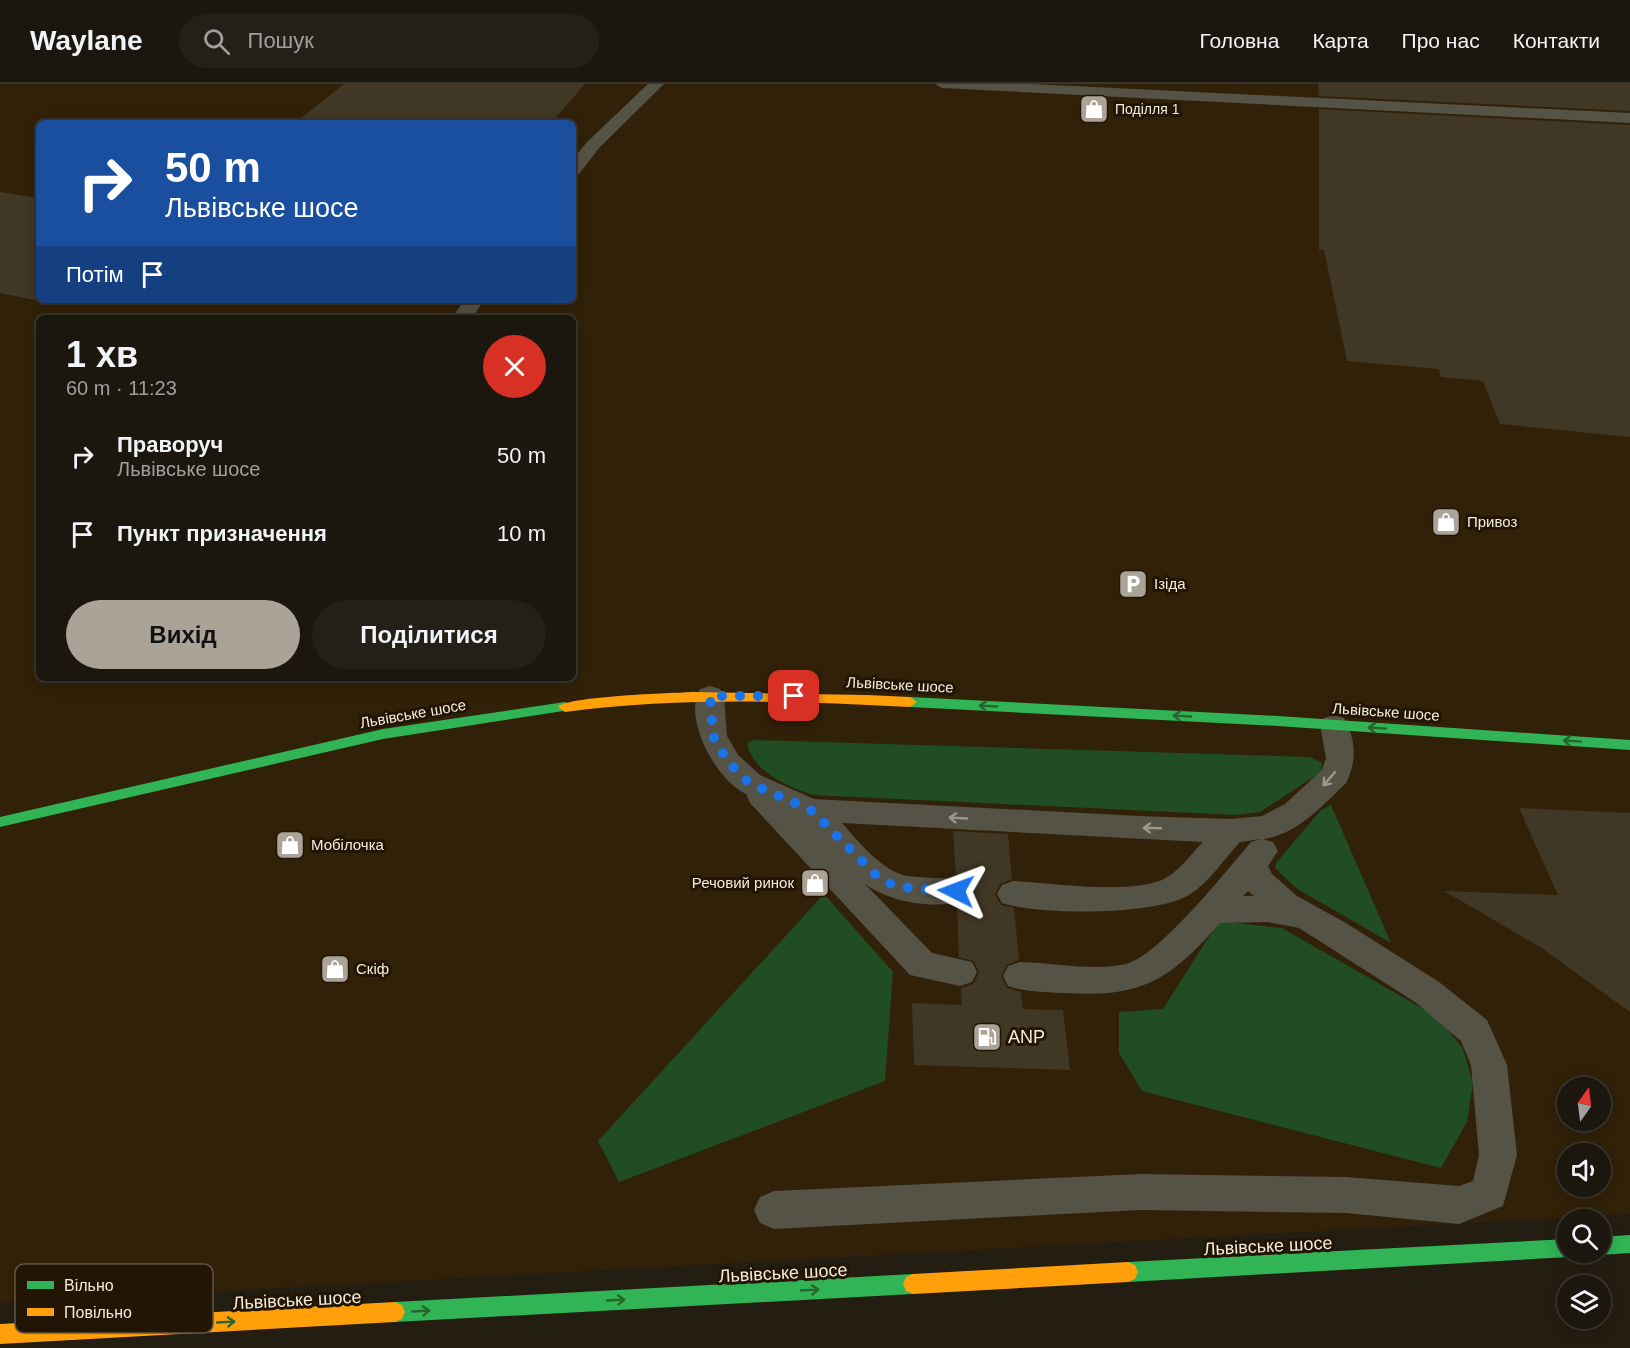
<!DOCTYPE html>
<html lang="uk">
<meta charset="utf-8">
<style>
:root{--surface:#1b160e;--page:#241f17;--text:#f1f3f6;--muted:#a09f9e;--line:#39352e;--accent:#aba397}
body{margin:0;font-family:Arial,sans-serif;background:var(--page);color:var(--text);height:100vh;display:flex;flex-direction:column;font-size:22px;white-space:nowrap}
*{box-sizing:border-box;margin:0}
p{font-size:20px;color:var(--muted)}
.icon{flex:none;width:33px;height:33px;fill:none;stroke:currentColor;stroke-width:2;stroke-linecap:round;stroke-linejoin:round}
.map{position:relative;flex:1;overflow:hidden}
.panel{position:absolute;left:36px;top:231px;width:540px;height:366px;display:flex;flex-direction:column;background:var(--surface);border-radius:9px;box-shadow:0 3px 15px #0003,0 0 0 2px var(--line)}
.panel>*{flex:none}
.banner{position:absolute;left:36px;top:36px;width:540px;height:183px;border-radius:9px;box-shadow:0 3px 15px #0003,0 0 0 2px var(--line);background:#1a4fa0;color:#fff;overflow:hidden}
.needle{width:39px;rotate:14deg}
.controls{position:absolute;left:1557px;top:993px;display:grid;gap:12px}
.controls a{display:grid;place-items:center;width:54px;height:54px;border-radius:50%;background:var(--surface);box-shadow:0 3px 15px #0003,0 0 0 2px var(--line);font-size:30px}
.pin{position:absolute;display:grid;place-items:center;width:51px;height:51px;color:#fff;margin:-26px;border-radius:12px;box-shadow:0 3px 9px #0006}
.me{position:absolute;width:66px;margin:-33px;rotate:273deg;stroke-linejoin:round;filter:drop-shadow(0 0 4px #0008)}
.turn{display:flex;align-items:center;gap:21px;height:126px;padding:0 30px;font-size:27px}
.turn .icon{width:78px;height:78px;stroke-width:2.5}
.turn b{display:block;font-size:42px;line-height:51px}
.then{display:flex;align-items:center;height:57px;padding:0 30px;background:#0003;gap:12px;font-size:22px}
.round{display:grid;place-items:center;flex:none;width:63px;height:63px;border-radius:32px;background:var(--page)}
.headline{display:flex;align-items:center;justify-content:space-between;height:102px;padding:0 30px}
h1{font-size:36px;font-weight:800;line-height:45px}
.primary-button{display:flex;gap:12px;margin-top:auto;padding:12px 30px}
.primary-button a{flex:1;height:69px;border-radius:36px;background:var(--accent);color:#111;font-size:24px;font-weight:800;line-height:69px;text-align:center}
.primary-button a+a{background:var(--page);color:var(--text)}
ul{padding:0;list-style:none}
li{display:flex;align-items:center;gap:18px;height:78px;padding:0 30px}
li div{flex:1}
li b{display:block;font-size:22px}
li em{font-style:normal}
header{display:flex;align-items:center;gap:36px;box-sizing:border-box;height:84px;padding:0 30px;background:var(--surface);border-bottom:2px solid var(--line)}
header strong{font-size:28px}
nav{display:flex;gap:33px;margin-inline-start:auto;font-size:21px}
.search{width:420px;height:54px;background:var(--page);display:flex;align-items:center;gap:15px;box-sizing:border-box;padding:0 21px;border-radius:33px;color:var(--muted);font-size:22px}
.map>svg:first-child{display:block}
.built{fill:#312109;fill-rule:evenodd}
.green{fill:#204d24}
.building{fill:#413725}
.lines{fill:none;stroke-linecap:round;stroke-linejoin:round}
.lane{fill:#555246;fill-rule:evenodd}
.fast{fill:#30b455;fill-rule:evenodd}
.slow{fill:#ff9f0a;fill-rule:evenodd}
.oneway{stroke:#29642c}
.oneway2{stroke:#9d978b}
.route{stroke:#1a73e8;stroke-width:10;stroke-dasharray:0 18}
.labels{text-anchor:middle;stroke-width:6;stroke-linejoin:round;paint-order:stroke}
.far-poi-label{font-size:14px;fill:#f4ebdf;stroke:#221503;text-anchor:start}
.poi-label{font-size:15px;fill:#f4ebdf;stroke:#221503;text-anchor:start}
.street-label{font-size:15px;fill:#f4ebdf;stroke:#221503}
.near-poi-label{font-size:18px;fill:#f4ebdf;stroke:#221503;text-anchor:start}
.near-street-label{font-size:18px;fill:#f4ebdf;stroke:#221503}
.key{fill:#221503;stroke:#615545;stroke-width:1.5}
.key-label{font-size:16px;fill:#f4ebdf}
</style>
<header>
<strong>Waylane</strong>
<div class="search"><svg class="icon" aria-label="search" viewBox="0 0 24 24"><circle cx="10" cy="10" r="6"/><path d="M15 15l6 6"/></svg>Пошук</div>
<nav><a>Головна</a><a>Карта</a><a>Про нас</a><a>Контакти</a></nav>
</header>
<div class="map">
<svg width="1630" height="1264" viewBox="0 0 1630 1264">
<rect width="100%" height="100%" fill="#241d12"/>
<path class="built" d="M 0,0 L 1630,0 L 1630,1130 L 0,1219 ZM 39,39 L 573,39 L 573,216 L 39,216 ZM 39,234 L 573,234 L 573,594 L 39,594 ZM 1568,1004 L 1600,1004 L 1600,1036 L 1568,1036 ZM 1568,1070 L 1600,1070 L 1600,1102 L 1568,1102 Z"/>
<path class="green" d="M 754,656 L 1310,673 L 1322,679 L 1321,688 L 1260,728 L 1236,731 L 813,711 C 788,702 753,689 747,659 Z
M 1331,721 L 1391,859 L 1296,804 L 1275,784 L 1276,779 L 1321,726 Z
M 824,810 L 893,888 L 885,997 L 619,1098 L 598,1057 Z
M 1219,837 L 1282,844 L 1439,934 L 1463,965 L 1473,999 L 1467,1038 L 1441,1084 L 1142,1007 L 1119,969 L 1119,928 L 1163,925 Z"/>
<path class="building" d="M 344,0 L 585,0 L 551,39 L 295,39 Z
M 1318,0 L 1630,0 L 1630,27 L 1319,12 Z
M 1319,25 L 1630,41 L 1630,353 L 1500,340 L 1483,297 L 1441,293 L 1439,285 L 1347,277 L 1324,166 L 1319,166 Z
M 0,108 L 39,114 L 39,217 L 0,209 Z
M 1519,724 L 1630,729 L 1630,928 L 1540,863 L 1444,807 L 1558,811 Z
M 953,747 L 1008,750 L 1012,795 L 1000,800 L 995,811 L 1001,821 L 1014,824 L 1019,876 L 1006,881 L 1001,893 L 1007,904 L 1021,908 L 1023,925 L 1063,926 L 1070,986 L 914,981 L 912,919 L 962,921 L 961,904 L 973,900 L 979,889 L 974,877 L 959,873 L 957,821 L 969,817 L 974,806 L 968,796 L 956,793 Z"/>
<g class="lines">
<path class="lane" d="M 648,0 L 664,0 L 599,64 L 579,90 L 573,91 L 573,75 L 587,58 Z
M 935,0 L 1032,0 L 1630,29 L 1630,39 L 942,4 Z
M 464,216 L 484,216 L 472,234 L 452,234 Z
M 710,602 L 720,605 L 724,612 L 727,652 L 738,671 L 760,691 L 814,715 L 1139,732 L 1231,735 L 1262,732 L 1285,720 L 1322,686 L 1326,674 L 1320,641 L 1324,634 L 1334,631 L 1344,634 C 1356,655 1357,678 1346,699 C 1322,722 1297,751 1263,755 L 1273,758 L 1278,767 L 1268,782 L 1272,790 L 1297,812 L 1346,839 L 1439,898 L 1487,936 L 1507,981 L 1517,1071 L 1503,1122 L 1459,1140 L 1346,1129 L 1141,1126 L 774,1145 L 760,1139 L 754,1126 L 760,1113 L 774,1107 L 1141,1090 L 1346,1093 L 1459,1102 L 1473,1097 L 1479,1071 L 1471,981 L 1461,957 L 1415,918 L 1299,844 L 1268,838 L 1220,839 C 1169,897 1142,914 1063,909 C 1045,908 1026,908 1008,902 L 1003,892 L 1008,882 L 1020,878 C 1054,879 1093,887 1126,880 C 1159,872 1227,786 1251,758 L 1261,755 L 1240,758 C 1224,775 1209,799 1189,811 C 1155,832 1038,831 1002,819 L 997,810 L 1002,801 L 1013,797 C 1052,799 1127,810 1162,796 C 1178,789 1191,770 1203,758 L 842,739 C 858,757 882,787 907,792 C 927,795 948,792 967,798 L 972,807 L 967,816 C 937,826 891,819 865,800 L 932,869 L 972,878 L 977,888 L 972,898 L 960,902 L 910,891 L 750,719 L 746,710 C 717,697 682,635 700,605 ZM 1248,807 L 1254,812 L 1243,812 Z"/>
<path class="fast" d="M 910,613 L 1278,632 L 1630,656 L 1630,666 L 1278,642 L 910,623 L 903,618 Z
M 565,618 L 570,620 L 572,623 L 570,626 L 383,655 L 0,743 L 0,733 L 383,645 Z
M 1630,1151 L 1630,1169 L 1600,1171 L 1593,1169 L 1600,1168 L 1600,1153 Z
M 1568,1155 L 1568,1168 L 1576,1168 L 1568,1173 L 1128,1198 L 1121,1195 L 1118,1188 L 1121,1181 L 1128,1178 Z
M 913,1190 L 920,1193 L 923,1200 L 920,1207 L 913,1210 L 395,1238 L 388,1235 L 385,1228 L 388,1221 L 395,1218 Z"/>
<path class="slow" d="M 694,608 L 867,611 L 910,613 L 917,618 L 910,623 C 794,617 680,613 565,628 L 558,623 C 568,612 673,609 694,608 Z
M 1128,1178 L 1135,1181 L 1138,1188 L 1135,1195 L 1128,1198 L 913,1210 L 906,1207 L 903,1200 L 906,1193 L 913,1190 Z
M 395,1218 L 402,1221 L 405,1228 L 402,1235 L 395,1238 L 0,1260 L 0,1240 Z"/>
</g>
<defs><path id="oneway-shaft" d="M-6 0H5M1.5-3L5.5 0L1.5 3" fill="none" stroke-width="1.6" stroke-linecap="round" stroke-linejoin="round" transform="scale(1.5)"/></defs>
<g class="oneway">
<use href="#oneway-shaft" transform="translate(988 622) rotate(-177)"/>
<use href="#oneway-shaft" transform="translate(1182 632) rotate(-177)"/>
<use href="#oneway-shaft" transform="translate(1377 644) rotate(-176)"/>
<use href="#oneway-shaft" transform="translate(1572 657) rotate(-176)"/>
<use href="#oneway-shaft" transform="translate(810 1206) rotate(-3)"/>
<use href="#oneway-shaft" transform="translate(616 1216) rotate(-3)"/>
<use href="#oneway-shaft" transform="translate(421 1227) rotate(-3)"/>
<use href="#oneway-shaft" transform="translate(226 1238) rotate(-3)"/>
</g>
<g class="oneway2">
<use href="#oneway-shaft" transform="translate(1329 695) rotate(131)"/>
<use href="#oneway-shaft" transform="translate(958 734) rotate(-177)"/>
<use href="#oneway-shaft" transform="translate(1152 744) rotate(-178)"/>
</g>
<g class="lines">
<path class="route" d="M 794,612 L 710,612 L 713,652 L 728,678 L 749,699 L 811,726 L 875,790 L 891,800 L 910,804 L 956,807"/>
</g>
<defs>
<g id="shop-square" transform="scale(1.5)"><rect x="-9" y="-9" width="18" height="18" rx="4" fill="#aba397" stroke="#221503"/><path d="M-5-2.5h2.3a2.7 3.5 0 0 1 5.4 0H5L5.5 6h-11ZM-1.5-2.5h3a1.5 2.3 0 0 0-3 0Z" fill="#fff"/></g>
<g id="parking-square" transform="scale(1.5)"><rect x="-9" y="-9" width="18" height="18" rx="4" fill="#aba397" stroke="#221503"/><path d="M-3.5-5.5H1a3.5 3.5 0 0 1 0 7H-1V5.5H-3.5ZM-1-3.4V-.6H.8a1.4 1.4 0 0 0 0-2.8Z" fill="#fff"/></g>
<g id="fuel-square" transform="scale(1.5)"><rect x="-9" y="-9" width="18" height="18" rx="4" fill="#aba397" stroke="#221503"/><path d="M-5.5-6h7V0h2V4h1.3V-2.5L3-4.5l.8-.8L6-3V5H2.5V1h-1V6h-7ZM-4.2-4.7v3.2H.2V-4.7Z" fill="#fff"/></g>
</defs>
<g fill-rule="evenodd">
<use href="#shop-square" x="1094" y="25"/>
<use href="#shop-square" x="1446" y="438"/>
<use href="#parking-square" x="1133" y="500"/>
<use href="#shop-square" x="290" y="761"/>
<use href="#shop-square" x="815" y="799"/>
<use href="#shop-square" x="335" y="885"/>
<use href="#fuel-square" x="987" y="953"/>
</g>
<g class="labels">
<g class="far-poi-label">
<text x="1115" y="30">Поділля 1</text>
</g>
<g class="poi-label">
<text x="1467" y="443">Привоз</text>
<text x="1154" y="505">Ізіда</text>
<text x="311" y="766">Мобілочка</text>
<text x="794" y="804" text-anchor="end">Речовий ринок</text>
<text x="356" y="890">Скіф</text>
</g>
<g class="street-label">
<text transform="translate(900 601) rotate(3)" y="5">Львівське шосе</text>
<text transform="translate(1386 628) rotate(4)" y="5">Львівське шосе</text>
<text transform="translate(413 630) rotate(-10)" y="5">Львівське шосе</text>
</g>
<g class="near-poi-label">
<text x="1008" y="959">ANP</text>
</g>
<g class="near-street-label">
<text transform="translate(1268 1162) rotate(-3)" y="6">Львівське шосе</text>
<text transform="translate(783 1189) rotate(-3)" y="6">Львівське шосе</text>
<text transform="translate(297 1216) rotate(-3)" y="6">Львівське шосе</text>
</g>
</g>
<rect x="15" y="1180" width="198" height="69" rx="9" class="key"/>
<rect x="27" y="1197" width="27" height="8" fill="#30b455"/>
<rect x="27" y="1224" width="27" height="8" fill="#ff9f0a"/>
<g class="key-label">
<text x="64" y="1207">Вільно</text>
<text x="64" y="1234">Повільно</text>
</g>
</svg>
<div class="controls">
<a><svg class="needle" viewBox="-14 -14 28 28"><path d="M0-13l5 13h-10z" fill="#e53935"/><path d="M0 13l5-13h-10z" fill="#a09f9e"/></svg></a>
<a><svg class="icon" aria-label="sound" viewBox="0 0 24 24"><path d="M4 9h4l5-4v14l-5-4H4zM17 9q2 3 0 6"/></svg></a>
<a><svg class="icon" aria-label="search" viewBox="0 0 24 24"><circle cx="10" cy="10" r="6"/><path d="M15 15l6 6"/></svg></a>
<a><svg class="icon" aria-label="layers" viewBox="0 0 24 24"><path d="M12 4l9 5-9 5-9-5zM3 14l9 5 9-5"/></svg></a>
</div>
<div class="pin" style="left:794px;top:612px;background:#d93025"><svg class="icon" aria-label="arrive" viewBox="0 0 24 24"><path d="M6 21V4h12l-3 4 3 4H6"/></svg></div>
<svg class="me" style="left:956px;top:807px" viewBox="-20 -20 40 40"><path d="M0-17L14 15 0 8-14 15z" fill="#1a73e8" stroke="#fff" stroke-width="4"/></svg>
<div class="banner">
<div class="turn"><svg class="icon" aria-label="right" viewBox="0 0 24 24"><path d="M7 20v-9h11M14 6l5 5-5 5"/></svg><div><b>50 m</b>Львівське шосе</div></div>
<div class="then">Потім<svg class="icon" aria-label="arrive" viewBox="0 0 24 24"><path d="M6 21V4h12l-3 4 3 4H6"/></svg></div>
</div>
<section class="panel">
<div class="headline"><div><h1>1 хв</h1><p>60 m · 11:23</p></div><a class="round" style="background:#d93025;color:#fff"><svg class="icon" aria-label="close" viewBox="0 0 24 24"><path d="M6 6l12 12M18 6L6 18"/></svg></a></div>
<ul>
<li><svg class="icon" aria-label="right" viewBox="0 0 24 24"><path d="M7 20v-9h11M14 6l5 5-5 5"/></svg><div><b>Праворуч</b><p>Львівське шосе</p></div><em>50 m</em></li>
<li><svg class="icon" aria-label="arrive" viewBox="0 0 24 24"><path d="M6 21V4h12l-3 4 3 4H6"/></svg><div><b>Пункт призначення</b></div><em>10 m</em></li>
</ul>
<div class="primary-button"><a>Вихід</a><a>Поділитися</a></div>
</section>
</div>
